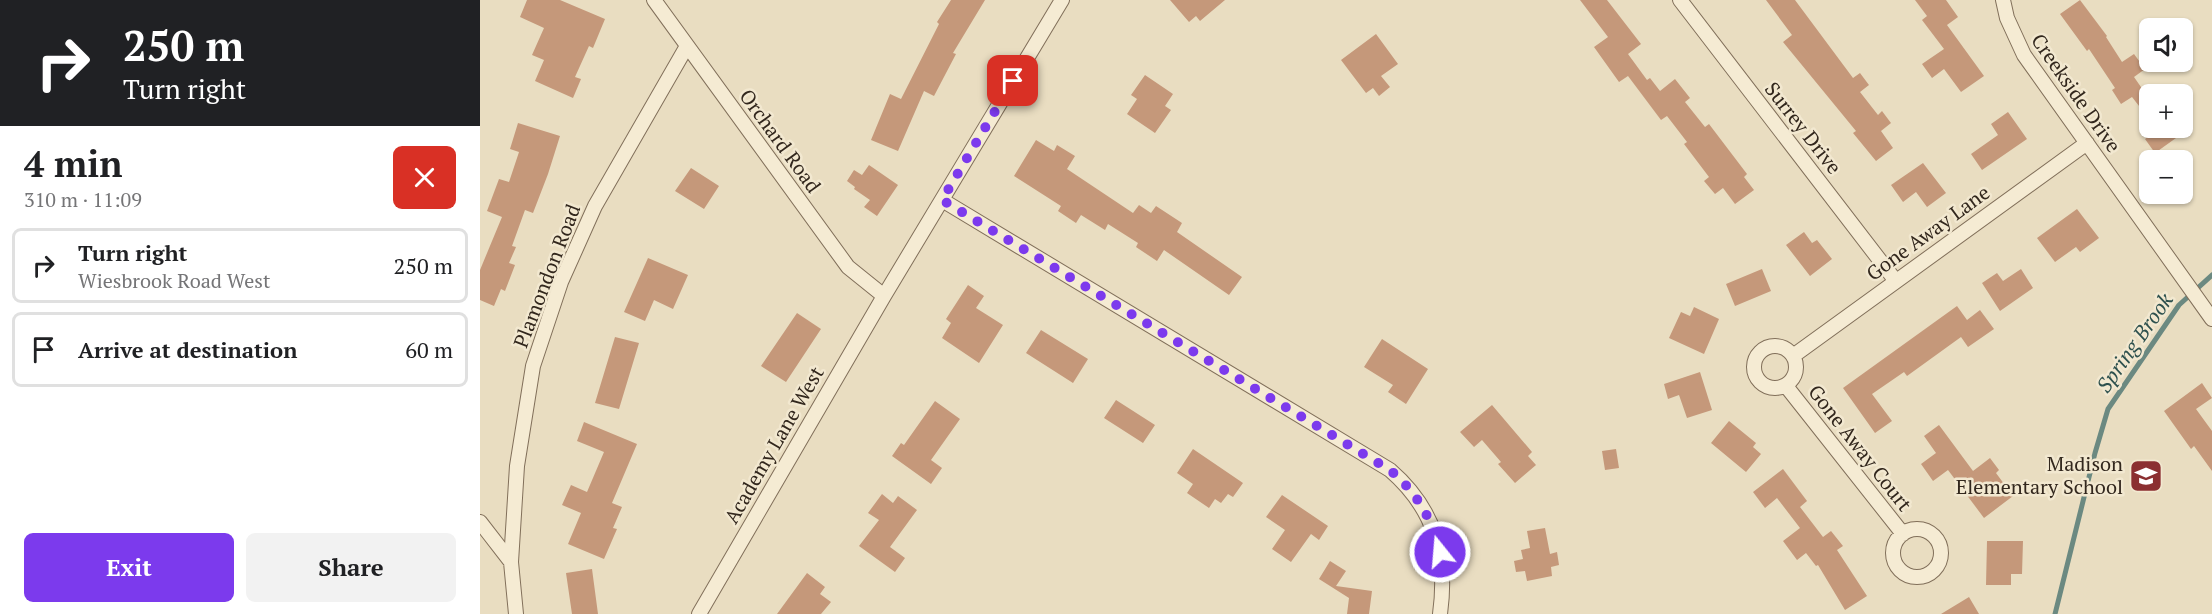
<!DOCTYPE html>
<meta charset="utf-8">
<style>
:root{--surface:#fff;--page:#f2f2f2;--text:#202124;--muted:#757577;--line:#e0e0e0;--accent:#7c3aed}
body{margin:0;font-family:"PT Serif",serif;background:var(--page);color:var(--text);height:100vh;display:flex;flex-direction:column;font-size:22px;white-space:nowrap}
*{box-sizing:border-box;margin:0}
p{font-size:20px;color:var(--muted)}
.icon{flex:none;width:33px;height:33px;fill:none;stroke:currentColor;stroke-width:2;stroke-linecap:round;stroke-linejoin:round}
.map{position:relative;flex:1;overflow:hidden}
.sheet{display:flex;flex-direction:column;background:var(--surface);width:480px}
.sheet>*{flex:none}
.banner{background:#202124;color:#fff;overflow:hidden}
.controls{position:absolute;left:1659px;top:18px;display:grid;gap:12px}
.controls a{display:grid;place-items:center;width:54px;height:54px;border-radius:9px;background:var(--surface);box-shadow:0 2px 4px #0004;font-size:30px}
.pin{position:absolute;display:grid;place-items:center;width:51px;height:51px;color:#fff;margin:-26px;border-radius:12px;box-shadow:0 3px 9px #0006}
.me{position:absolute;width:66px;margin:-33px;rotate:343deg;stroke-linejoin:round;filter:drop-shadow(0 0 4px #0008)}
.turn{display:flex;align-items:center;gap:21px;height:126px;padding:0 24px;font-size:27px}
.turn .icon{width:78px;height:78px;stroke-width:2.5}
.turn b{display:block;font-size:42px;line-height:51px}
.round{display:grid;place-items:center;flex:none;width:63px;height:63px;border-radius:9px;background:var(--page)}
.headline{display:flex;align-items:center;justify-content:space-between;height:102px;padding:0 24px}
h1{font-size:36px;font-weight:700;line-height:45px}
.cta{display:flex;gap:12px;margin-top:auto;padding:12px 24px}
.cta a{flex:1;height:69px;border-radius:9px;background:var(--accent);color:#fff;font-size:24px;font-weight:700;line-height:69px;text-align:center}
.cta a+a{background:var(--page);color:var(--text)}
ul{padding:0;list-style:none}
li{display:flex;align-items:center;gap:18px;height:75px;margin:0 12px 9px;padding:0 12px;border:3px solid var(--line);border-radius:9px}
li div{flex:1}
li b{display:block;font-size:22px}
li em{font-style:normal}
main{display:flex;flex:1;min-height:0}
.map>svg:first-child{display:block}
.lines{fill:none;stroke-linecap:round;stroke-linejoin:round}
.stream{stroke:#6b8981;stroke-width:5}
.building{fill:#c5987a}
.minor-casing{stroke:#816f5a;stroke-width:16}
.minor{stroke:#f5ebd3;stroke-width:14}
.route{stroke:#7c3aed;stroke-width:10;stroke-dasharray:0 18}
.labels{text-anchor:middle;stroke-width:5;stroke-linejoin:round;paint-order:stroke}
.street-label{font-size:20px;fill:#32271d;stroke:#f2e8d0}
.poi-label{font-size:20px;fill:#32271d;stroke:#f2e8d0;text-anchor:end}
.water-label{font-size:21px;font-style:italic;fill:#2e514e;stroke:#f2e8d0}
</style>
<main>
<section class="sheet">
<div class="banner">
<div class="turn"><svg class="icon" aria-label="right" viewBox="0 0 24 24"><path d="M7 20v-9h11M14 6l5 5-5 5"/></svg><div><b>250 m</b>Turn right</div></div>
</div>
<div class="headline"><div><h1>4 min</h1><p>310 m · 11:09</p></div><a class="round" style="background:#d93025;color:#fff"><svg class="icon" aria-label="close" viewBox="0 0 24 24"><path d="M6 6l12 12M18 6L6 18"/></svg></a></div>
<ul>
<li><svg class="icon" aria-label="right" viewBox="0 0 24 24"><path d="M7 20v-9h11M14 6l5 5-5 5"/></svg><div><b>Turn right</b><p>Wiesbrook Road West</p></div><em>250 m</em></li>
<li><svg class="icon" aria-label="arrive" viewBox="0 0 24 24"><path d="M6 21V4h12l-3 4 3 4H6"/></svg><div><b>Arrive at destination</b></div><em>60 m</em></li>
</ul>
<div class="cta"><a>Exit</a><a>Share</a></div>
</section>
<div class="map">
<svg width="1732" height="614" viewBox="0 0 1732 614">
<rect width="100%" height="100%" fill="#e9ddc1"/>
<g class="lines">
<path class="stream" d="M 1575,614 L 1615,453 L 1628,409 L 1699,305 L 1732,275"/>
</g>
<path class="building" d="M 47,0 L 80,0 L 125,19 L 113,48 L 109,46 L 95,77 L 101,79 L 93,98 L 55,81 L 64,60 L 52,55 L 64,28 L 40,17 Z
M 471,0 L 505,0 L 473,53 L 476,54 L 454,96 L 444,91 L 418,151 L 391,140 L 410,94 L 421,99 L 459,24 L 457,22 Z
M 690,0 L 745,0 L 720,21 L 716,16 L 709,22 Z
M 1100,0 L 1127,0 L 1161,44 L 1148,54 L 1167,80 L 1170,78 L 1180,91 L 1195,79 L 1210,98 L 1205,102 L 1225,127 L 1229,124 L 1267,174 L 1264,177 L 1274,190 L 1255,204 L 1243,188 L 1235,194 L 1224,181 L 1229,177 L 1204,144 L 1207,142 L 1187,116 L 1181,120 L 1148,76 L 1139,82 L 1114,47 L 1128,37 Z
M 1286,0 L 1315,0 L 1373,78 L 1380,73 L 1389,85 L 1380,92 L 1398,115 L 1402,111 L 1411,123 L 1401,131 L 1413,148 L 1396,161 L 1373,133 L 1376,131 L 1303,42 L 1312,35 Z
M 1435,0 L 1466,0 L 1478,17 L 1467,25 L 1504,76 L 1481,92 L 1464,69 L 1452,78 L 1442,64 L 1464,49 L 1442,20 L 1447,16 Z
M 1600,0 L 1627,36 L 1626,37 L 1642,62 L 1654,54 L 1665,69 L 1654,77 L 1670,100 L 1670,120 L 1652,97 L 1641,104 L 1632,90 L 1635,88 L 1609,49 L 1607,51 L 1580,14 Z
M 896,34 L 918,64 L 901,76 L 910,87 L 899,96 L 893,88 L 886,93 L 861,60 Z
M 665,75 L 693,94 L 685,106 L 691,110 L 675,133 L 647,114 L 657,99 L 651,95 Z
M 1528,112 L 1547,139 L 1502,170 L 1491,154 L 1518,135 L 1511,124 Z
M 38,123 L 80,136 L 68,174 L 53,213 L 45,210 L 32,246 L 36,247 L 29,263 L 35,265 L 25,291 L 21,289 L 14,306 L 0,300 L 0,270 L 22,217 L 7,211 L 19,179 L 29,182 L 39,152 L 30,149 Z
M 1681,128 L 1710,128 L 1675,153 L 1665,139 Z
M 556,140 L 574,151 L 577,145 L 595,156 L 587,169 L 653,213 L 659,205 L 671,213 L 676,206 L 702,223 L 697,232 L 762,277 L 749,295 L 684,250 L 677,261 L 656,247 L 658,243 L 628,224 L 625,230 L 601,215 L 596,223 L 578,211 L 581,206 L 534,176 Z
M 1443,163 L 1466,193 L 1447,207 L 1436,192 L 1423,202 L 1411,185 Z
M 389,165 L 418,185 L 397,216 L 384,207 L 390,200 L 374,189 L 375,187 L 367,181 L 374,170 L 382,175 Z
M 211,168 L 239,186 L 224,209 L 195,191 Z
M 1597,209 L 1619,238 L 1600,252 L 1596,247 L 1575,262 L 1557,238 Z
M 1324,232 L 1332,243 L 1337,240 L 1352,259 L 1330,276 L 1306,245 Z
M 168,258 L 208,275 L 193,309 L 174,300 L 165,321 L 144,312 Z
M 1282,269 L 1291,291 L 1255,306 L 1246,284 Z
M 1541,269 L 1553,288 L 1520,311 L 1502,283 L 1517,273 L 1523,281 Z
M 488,285 L 504,296 L 496,308 L 523,325 L 499,363 L 462,338 L 471,323 L 466,319 Z
M 1477,306 L 1487,320 L 1500,310 L 1514,329 L 1488,347 L 1481,337 L 1427,376 L 1424,372 L 1392,394 L 1412,421 L 1395,433 L 1363,388 Z
M 1214,307 L 1239,319 L 1224,354 L 1189,338 L 1201,312 L 1210,316 Z
M 317,313 L 341,329 L 306,382 L 281,366 Z
M 561,330 L 608,359 L 593,383 L 546,353 Z
M 135,337 L 159,343 L 139,409 L 115,403 Z
M 902,339 L 948,369 L 926,404 L 908,392 L 913,385 L 884,367 Z
M 1220,372 L 1232,410 L 1207,418 L 1199,395 L 1188,399 L 1184,384 Z
M 1722,383 L 1732,398 L 1716,409 L 1732,431 L 1732,471 L 1714,446 L 1711,449 L 1684,411 Z
M 636,400 L 675,425 L 663,443 L 624,418 Z
M 455,401 L 480,419 L 451,460 L 462,468 L 451,484 L 412,456 L 421,443 L 424,445 Z
M 1012,405 L 1052,452 L 1048,456 L 1056,465 L 1035,483 L 1018,464 L 1021,462 L 1002,440 L 994,447 L 980,432 Z
M 1249,421 L 1276,443 L 1273,447 L 1281,454 L 1266,472 L 1231,443 Z
M 104,422 L 157,444 L 132,503 L 142,507 L 133,528 L 137,529 L 124,559 L 88,544 L 101,513 L 82,505 L 91,485 L 107,492 L 124,452 L 97,441 Z
M 1459,425 L 1493,471 L 1510,458 L 1519,470 L 1516,473 L 1533,496 L 1504,518 L 1468,470 L 1453,481 L 1441,464 L 1456,453 L 1444,436 Z
M 713,449 L 763,483 L 753,497 L 748,494 L 741,503 L 735,499 L 729,508 L 707,493 L 713,484 L 697,473 Z
M 1136,449 L 1139,468 L 1125,470 L 1122,451 Z
M 1303,469 L 1327,501 L 1320,507 L 1343,537 L 1351,531 L 1363,546 L 1357,550 L 1387,596 L 1365,610 L 1338,565 L 1336,566 L 1326,553 L 1317,560 L 1303,541 L 1320,528 L 1297,498 L 1285,508 L 1273,492 Z
M 402,494 L 413,503 L 418,496 L 437,510 L 410,547 L 425,558 L 415,572 L 379,546 L 399,520 L 388,513 Z
M 802,495 L 848,526 L 839,540 L 831,534 L 811,562 L 792,549 L 805,530 L 786,517 Z
M 1065,528 L 1070,554 L 1077,552 L 1079,565 L 1071,567 L 1072,576 L 1047,581 L 1045,571 L 1036,572 L 1034,561 L 1043,559 L 1041,550 L 1050,548 L 1047,531 Z
M 1507,541 L 1543,541 L 1542,574 L 1531,574 L 1531,585 L 1506,585 Z
M 850,561 L 866,571 L 856,586 L 892,591 L 889,614 L 867,614 L 869,598 L 839,579 Z
M 112,569 L 118,614 L 92,614 L 86,573 Z
M 327,573 L 345,587 L 340,594 L 351,602 L 341,614 L 297,614 Z
M 1489,597 L 1499,614 L 1461,614 Z"/>
<g class="lines">
<g class="minor-casing">
<path id="minor" d="M 174,0 L 368,267 L 404,296
M 1200,0 L 1415,280
M 1523,0 L 1527,18 L 1544,55 L 1732,319
M 462,200 L 910,470 C 955,509 968,556 960,614
M1274 367a21 21 0 1 1 42 0a21 21 0 1 1-42 0Z
M 1313,356 L 1607,143
M 1306,386 L 1423,534
M 0,522 L 31,562
M1413 553a24 24 0 1 1 48 0a24 24 0 1 1-48 0Z
M 36,614 L 31,562 L 37,466 L 53,366 L 81,282 L 115,206 L 207,46
M 219,614 L 404,296 L 582,0"/>
</g>
<use href="#minor" class="minor"/>
</g>
<g class="lines">
<path class="route" d="M 533,81 L 462,200 L 910,470 C 936,492 952,518 960,552"/>
</g>
<defs>
<g id="school-square" transform="scale(1.725)"><rect x="-9" y="-9" width="18" height="18" rx="4" fill="#8b2f31" stroke="#f2e8d0"/><path d="M0-5L7-2L0 1L-7-2ZM-4 1L0 2.5L4 1V4Q0 6-4 4Z" fill="#fff"/></g>
</defs>
<g fill-rule="evenodd">
<use href="#school-square" x="1666" y="476"/>
</g>
<g class="labels">
<g class="street-label">
<text transform="translate(1596 93) rotate(55)" y="7">Creekside Drive</text>
<text transform="translate(1323 128) rotate(52)" y="7">Surrey Drive</text>
<text transform="translate(300 141) rotate(54)" y="7">Orchard Road</text>
<text transform="translate(1448 233) rotate(-36)" y="7">Gone Away Lane</text>
<text transform="translate(67 276) rotate(-69)" y="7">Plamondon Road</text>
<text transform="translate(294 445) rotate(-60)" y="7">Academy Lane West</text>
<text transform="translate(1380 448) rotate(52)" y="7">Gone Away Court</text>
</g>
<g class="poi-label">
<text x="1643" y="471">Madison<tspan x="1643" dy="23">Elementary School</tspan></text>
</g>
<g class="water-label">
<text transform="translate(1655 343) rotate(-55)" y="7">Spring Brook</text>
</g>
</g>
</svg>
<div class="controls">
<a><svg class="icon" aria-label="sound" viewBox="0 0 24 24"><path d="M4 9h4l5-4v14l-5-4H4zM17 9q2 3 0 6"/></svg></a>
<a>+</a>
<a>−</a>
</div>
<div class="pin" style="left:533px;top:81px;background:#d93025"><svg class="icon" aria-label="arrive" viewBox="0 0 24 24"><path d="M6 21V4h12l-3 4 3 4H6"/></svg></div>
<svg class="me" style="left:960px;top:552px" viewBox="-20 -20 40 40"><circle r="17" fill="#7c3aed" stroke="#fff" stroke-width="3"/><path d="M0-11L8 9 0 5-8 9z" fill="#fff"/></svg>
</div>
</main>
